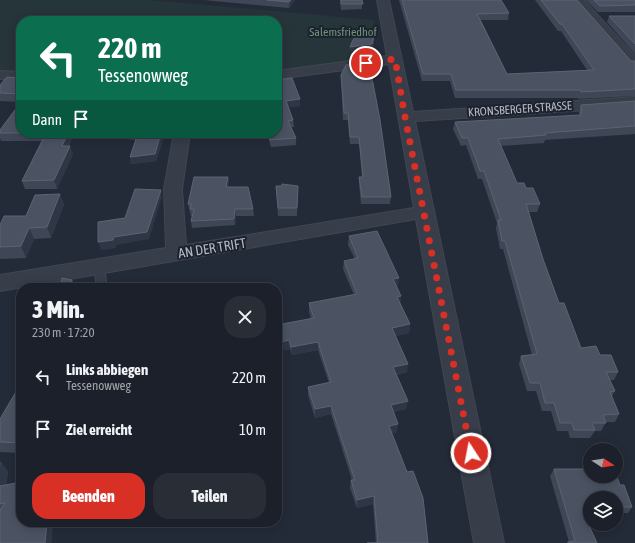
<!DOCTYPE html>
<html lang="de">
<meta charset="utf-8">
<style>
:root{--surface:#1b202a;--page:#282d36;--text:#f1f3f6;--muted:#a0a3a8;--line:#393e47;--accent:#d93025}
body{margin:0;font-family:"Asap Condensed",sans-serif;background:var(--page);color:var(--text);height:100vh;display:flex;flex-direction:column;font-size:15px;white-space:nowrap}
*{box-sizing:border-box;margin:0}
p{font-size:13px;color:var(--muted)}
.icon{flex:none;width:22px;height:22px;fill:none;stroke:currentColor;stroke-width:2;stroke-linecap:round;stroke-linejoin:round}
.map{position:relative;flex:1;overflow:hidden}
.details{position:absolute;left:16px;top:283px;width:266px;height:244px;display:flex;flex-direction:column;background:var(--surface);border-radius:16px;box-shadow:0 2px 10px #0003,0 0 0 1px var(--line)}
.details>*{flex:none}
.guide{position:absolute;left:16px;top:16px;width:266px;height:122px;border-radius:16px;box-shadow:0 2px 10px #0003,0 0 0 1px var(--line);background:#0b6e4f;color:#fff;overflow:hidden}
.needle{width:26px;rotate:102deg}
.fabs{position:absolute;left:583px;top:443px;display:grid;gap:8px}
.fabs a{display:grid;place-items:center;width:40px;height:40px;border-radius:50%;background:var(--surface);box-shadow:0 2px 10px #0003,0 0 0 1px var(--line);font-size:20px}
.pin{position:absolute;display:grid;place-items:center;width:34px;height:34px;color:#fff;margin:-17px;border:2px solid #fff;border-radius:50%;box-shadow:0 1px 4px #0007}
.me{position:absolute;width:44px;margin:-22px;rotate:349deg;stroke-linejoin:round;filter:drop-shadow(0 0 3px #0008)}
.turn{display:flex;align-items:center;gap:14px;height:84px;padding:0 16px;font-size:18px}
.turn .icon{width:52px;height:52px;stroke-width:2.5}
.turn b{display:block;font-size:28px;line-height:34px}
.then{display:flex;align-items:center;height:38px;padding:0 16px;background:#0003;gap:8px;font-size:15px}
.round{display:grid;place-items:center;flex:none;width:42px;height:42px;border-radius:16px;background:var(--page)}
.headline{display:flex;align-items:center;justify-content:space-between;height:68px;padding:0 16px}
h1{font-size:24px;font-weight:800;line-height:30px}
.action{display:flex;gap:8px;margin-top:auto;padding:8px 16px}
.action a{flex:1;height:46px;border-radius:16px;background:var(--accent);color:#fff;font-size:16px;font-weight:800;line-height:46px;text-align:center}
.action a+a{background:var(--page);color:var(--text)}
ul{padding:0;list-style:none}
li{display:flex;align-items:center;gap:12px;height:52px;padding:0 16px}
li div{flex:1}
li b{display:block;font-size:15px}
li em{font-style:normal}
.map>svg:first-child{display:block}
.green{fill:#26353a}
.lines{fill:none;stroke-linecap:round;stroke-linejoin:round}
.lane-casing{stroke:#414652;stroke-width:2}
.street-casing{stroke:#414652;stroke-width:2}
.lane{fill:#373d49;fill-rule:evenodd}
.street{fill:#373d49;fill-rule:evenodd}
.wall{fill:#3f4757}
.shaded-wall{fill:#2f3646}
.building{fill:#4b5363;stroke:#5c6372}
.route{stroke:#d93025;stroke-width:7;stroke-dasharray:0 12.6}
.labels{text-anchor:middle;stroke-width:4;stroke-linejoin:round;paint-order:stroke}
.far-park-label{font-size:12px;fill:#6c9479;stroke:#1d222e}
.far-street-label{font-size:12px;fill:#b3b8c5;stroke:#1d222e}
.street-label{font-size:14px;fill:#b3b8c5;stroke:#1d222e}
</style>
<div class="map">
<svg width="635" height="543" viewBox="0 0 635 543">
<rect width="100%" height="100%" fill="#242b38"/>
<path class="green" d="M 0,0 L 149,0 L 374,20 L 371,43 L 374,49 L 371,57 C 365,59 359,58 352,61 L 277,72 L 277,21 L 21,21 L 21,73 L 0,72 Z"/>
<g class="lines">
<g class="lane-casing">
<path id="lane" d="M 99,264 L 104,267 L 107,288 L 97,288 L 94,267 Z"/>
</g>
<g class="street-casing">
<path id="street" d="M 377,0 L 389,0 L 413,112 L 635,97 L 635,107 L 415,121 L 504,543 L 474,543 L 416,219 L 0,291 L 0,275 L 166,248 L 164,189 L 174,133 L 190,133 L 182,189 L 186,245 L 414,208 L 389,64 L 277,79 L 277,71 L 387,56 Z
M 572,0 L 584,0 L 635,56 L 635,68 L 630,67 Z
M 0,71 L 21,72 L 21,80 L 0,79 Z"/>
</g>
<use href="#lane" class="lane"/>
<use href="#street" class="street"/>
</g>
<path class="wall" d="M 203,0 L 295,0 L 289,8 Z
M 340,0 L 362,0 L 362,9 L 341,10 Z
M 399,0 L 501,0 L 509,13 L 508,20 L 481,20 L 507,74 L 587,70 L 561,31 L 558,31 L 535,0 L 577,0 L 631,61 L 635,61 L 635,96 L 578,99 L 578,98 L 455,98 L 450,81 L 422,81 Z
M 586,0 L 635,0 L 635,12 L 598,12 Z
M 609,16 L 635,16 L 635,54 L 607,22 Z
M 341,75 L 391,197 L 390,204 L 361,204 L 359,184 L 359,177 L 362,177 L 359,144 L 350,144 L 348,120 L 343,120 Z
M 21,78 L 21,133 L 74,133 L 69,146 L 73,154 L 57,189 L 25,189 L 22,181 L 42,141 L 1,141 L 0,138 L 0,130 L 21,102 L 0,101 L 0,85 Z
M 277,80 L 300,106 L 289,107 L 293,120 L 294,127 L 291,127 L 296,138 L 296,145 L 271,147 L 267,133 L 277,133 Z
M 635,101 L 635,134 L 545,140 L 544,143 L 501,146 L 517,183 L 526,188 L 540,204 L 537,212 L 529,212 L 543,259 L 559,303 L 581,348 L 600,355 L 618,372 L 614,380 L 610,380 L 615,391 L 612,396 L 619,414 L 615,422 L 606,422 L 601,431 L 595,431 L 590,438 L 570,438 L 568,431 L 557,431 L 551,411 L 542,411 L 536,391 L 527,391 L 519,364 L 521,356 L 532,355 L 503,249 L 500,249 L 496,228 L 497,223 L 482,179 L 478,179 L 466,145 L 461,146 L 453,129 L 455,122 L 579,116 L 579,112 L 581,105 Z
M 105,133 L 165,133 L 156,161 L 131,164 L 130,157 L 136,140 L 106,137 Z
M 228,177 L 229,183 L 228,187 L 253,209 L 254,216 L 236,216 L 235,225 L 192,228 L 191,221 L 192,216 L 191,216 L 188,204 Z
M 276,186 L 298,186 L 297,216 L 278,216 Z
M 60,194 L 64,205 L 51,238 L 34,239 L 26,258 L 0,259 L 0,225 L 26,216 Z
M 349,236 L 398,286 L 397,286 L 401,296 L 400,303 L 410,324 L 409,333 L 395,336 L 407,372 L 396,375 L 406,409 L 393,412 L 397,432 L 392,433 L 428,543 L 376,543 L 373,504 L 357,508 L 350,488 L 351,480 L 352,480 L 331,414 L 315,418 L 308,395 L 308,387 L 329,383 L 318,350 L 292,355 L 290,349 L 277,351 L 277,325 L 311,319 L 309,312 L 309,303 L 354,295 L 343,269 L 344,261 L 355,259 L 348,245 Z
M 21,390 L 21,453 L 0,452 L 0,419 Z
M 0,462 L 1,462 L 8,472 L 6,485 L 21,522 L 53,522 L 51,543 L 0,543 Z
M 554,469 L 620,485 L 632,507 L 628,513 L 618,513 L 616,516 L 616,498 L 590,498 L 590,523 L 589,525 L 597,543 L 567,543 L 568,542 L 569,542 L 550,476 Z"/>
<path class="shaded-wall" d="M 291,0 L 295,0 L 289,8 L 289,2 Z
M 374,37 L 374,49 L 371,57 L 350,60 L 350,47 Z
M 300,99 L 300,106 L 287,107 L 286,101 Z
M 68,133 L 74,133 L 65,154 L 62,146 Z
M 161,133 L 165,133 L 156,161 L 131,164 L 130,157 Z
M 70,146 L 73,154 L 57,189 L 54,180 Z
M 228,177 L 229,183 L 227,194 L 226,187 Z
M 161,190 L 162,197 L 149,239 L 116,245 L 116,248 L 101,250 L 98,242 Z
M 60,194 L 64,205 L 51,238 L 47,227 Z
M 235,209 L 236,216 L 235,225 L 234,219 Z
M 29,228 L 34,239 L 26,258 L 21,246 Z
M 399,278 L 398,286 L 392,287 L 393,279 Z
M 72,280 L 75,288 L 71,288 Z
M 401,296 L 400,304 L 397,297 Z
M 410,324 L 409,333 L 391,337 L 392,328 Z
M 289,340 L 290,349 L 277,351 L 277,343 Z
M 318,342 L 318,350 L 292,355 L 291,347 Z
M 408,364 L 407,372 L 392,375 L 393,367 Z
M 408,401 L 406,409 L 389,413 L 391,405 Z
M 331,406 L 331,414 L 315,418 L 315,409 Z
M 398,424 L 397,432 L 388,434 L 389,426 Z
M 1,462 L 8,472 L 4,496 L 0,490 L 0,470 Z
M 374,496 L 373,504 L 357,508 L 357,500 Z
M 47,522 L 53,522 L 51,543 L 45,543 Z"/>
<path class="building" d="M 267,0 L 291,0 L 289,2 Z
M 341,0 L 362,0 L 363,4 L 341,4 Z
M 402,0 L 501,0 L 509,13 L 477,14 L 507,74 L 594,70 L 562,24 L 560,24 L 541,0 L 577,0 L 631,61 L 635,61 L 635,89 L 581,92 L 581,90 L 456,90 L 451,74 L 423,74 Z
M 594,0 L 635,0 L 635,5 L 600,6 Z
M 609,16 L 635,16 L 635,44 Z
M 357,31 L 368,32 L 374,37 L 372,44 L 350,47 Z
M 369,62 L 380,120 L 391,197 L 362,197 L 359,177 L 363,177 L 359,137 L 350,137 L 348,113 L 344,113 L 341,75 L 346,65 Z
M 7,77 L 21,78 L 21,94 L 0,93 L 0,85 Z
M 292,78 L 300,99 L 286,101 L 293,120 L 288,121 L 296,138 L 270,140 L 268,133 L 277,133 L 277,80 Z
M 635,101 L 635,126 L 545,133 L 546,135 L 498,139 L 517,183 L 524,183 L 526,188 L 533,188 L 540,204 L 526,204 L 543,259 L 559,303 L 564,303 L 581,348 L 596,346 L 600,355 L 611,355 L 618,372 L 606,372 L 615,391 L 610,392 L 619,414 L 603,415 L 606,423 L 592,423 L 595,430 L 574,430 L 572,423 L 560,423 L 554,403 L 545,403 L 540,383 L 530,383 L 521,356 L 537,354 L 505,241 L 502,241 L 498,220 L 501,220 L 484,171 L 480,171 L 468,138 L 462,138 L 455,122 L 581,115 L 581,105 Z
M 21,102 L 21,133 L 0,133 L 0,130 Z
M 46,133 L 68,133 L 62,146 L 70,146 L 54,180 L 22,181 Z
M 134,133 L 161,133 L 155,154 L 130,157 L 138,133 Z
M 194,177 L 228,177 L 226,187 L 248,187 L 253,209 L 235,209 L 234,219 L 191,221 L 194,209 L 190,209 L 191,204 L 188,204 Z
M 282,184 L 298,186 L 297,208 L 278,208 L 276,186 L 282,186 Z
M 135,189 L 161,190 L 147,232 L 114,237 L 113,240 L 98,242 L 98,222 L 125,218 Z
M 60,194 L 47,227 L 29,228 L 21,246 L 0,247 L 0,225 L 4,216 L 26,216 L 35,195 Z
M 377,231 L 399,278 L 393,279 L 401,296 L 397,297 L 410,324 L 392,328 L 408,364 L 393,367 L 408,401 L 391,405 L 398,424 L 389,426 L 407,472 L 413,471 L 423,498 L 428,543 L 367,543 L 378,543 L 374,496 L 357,500 L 351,480 L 355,480 L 331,406 L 315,409 L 308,387 L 331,382 L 318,342 L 291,347 L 289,340 L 277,343 L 277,325 L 314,318 L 309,303 L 357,294 L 344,261 L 358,258 L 349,236 Z
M 62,278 L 72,280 L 71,288 L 60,288 Z
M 17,390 L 21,390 L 21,443 L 0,442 L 0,419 Z
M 554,469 L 590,469 L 590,476 L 616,476 L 616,474 L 620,485 L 624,485 L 632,507 L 617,507 L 619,513 L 616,513 L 616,498 L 590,498 L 590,519 L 586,519 L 597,543 L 568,543 L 568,542 L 575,541 Z
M 21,482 L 21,522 L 47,522 L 45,543 L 0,543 L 0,510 L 5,503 L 0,504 L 0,486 Z"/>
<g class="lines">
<path class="route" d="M 366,63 L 395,59 L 405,117 L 471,453"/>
</g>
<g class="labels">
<g class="far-park-label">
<text x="343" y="36">Salemsfriedhof</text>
</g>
<g class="far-street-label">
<text transform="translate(520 109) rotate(-4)" y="4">KRONSBERGER STRASSE</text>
</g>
<g class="street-label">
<text transform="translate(212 248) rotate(-9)" y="5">AN DER TRIFT</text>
</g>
</g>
</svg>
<div class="fabs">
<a><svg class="needle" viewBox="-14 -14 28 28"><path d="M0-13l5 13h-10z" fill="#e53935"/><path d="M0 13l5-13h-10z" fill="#a0a3a8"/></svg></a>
<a><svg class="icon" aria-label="layers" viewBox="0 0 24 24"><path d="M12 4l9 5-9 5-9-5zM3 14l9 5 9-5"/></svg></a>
</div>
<div class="pin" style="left:366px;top:63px;background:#d93025"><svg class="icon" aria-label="arrive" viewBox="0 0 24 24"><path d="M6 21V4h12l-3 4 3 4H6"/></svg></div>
<svg class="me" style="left:471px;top:453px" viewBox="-20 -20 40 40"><circle r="17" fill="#d93025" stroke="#fff" stroke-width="3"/><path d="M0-11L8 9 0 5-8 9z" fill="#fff"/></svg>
<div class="guide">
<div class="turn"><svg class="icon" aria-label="left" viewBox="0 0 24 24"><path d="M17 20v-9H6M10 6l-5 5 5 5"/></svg><div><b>220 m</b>Tessenowweg</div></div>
<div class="then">Dann<svg class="icon" aria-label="arrive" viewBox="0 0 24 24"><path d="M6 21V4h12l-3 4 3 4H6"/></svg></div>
</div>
<section class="details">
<div class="headline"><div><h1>3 Min.</h1><p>230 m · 17:20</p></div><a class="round"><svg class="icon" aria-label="close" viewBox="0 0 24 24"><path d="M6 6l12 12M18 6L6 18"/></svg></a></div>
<ul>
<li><svg class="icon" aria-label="left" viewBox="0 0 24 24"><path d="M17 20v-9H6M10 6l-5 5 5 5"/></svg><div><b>Links abbiegen</b><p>Tessenowweg</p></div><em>220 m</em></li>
<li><svg class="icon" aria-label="arrive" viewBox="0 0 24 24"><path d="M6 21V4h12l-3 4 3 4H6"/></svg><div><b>Ziel erreicht</b></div><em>10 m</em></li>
</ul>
<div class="action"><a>Beenden</a><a>Teilen</a></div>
</section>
</div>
